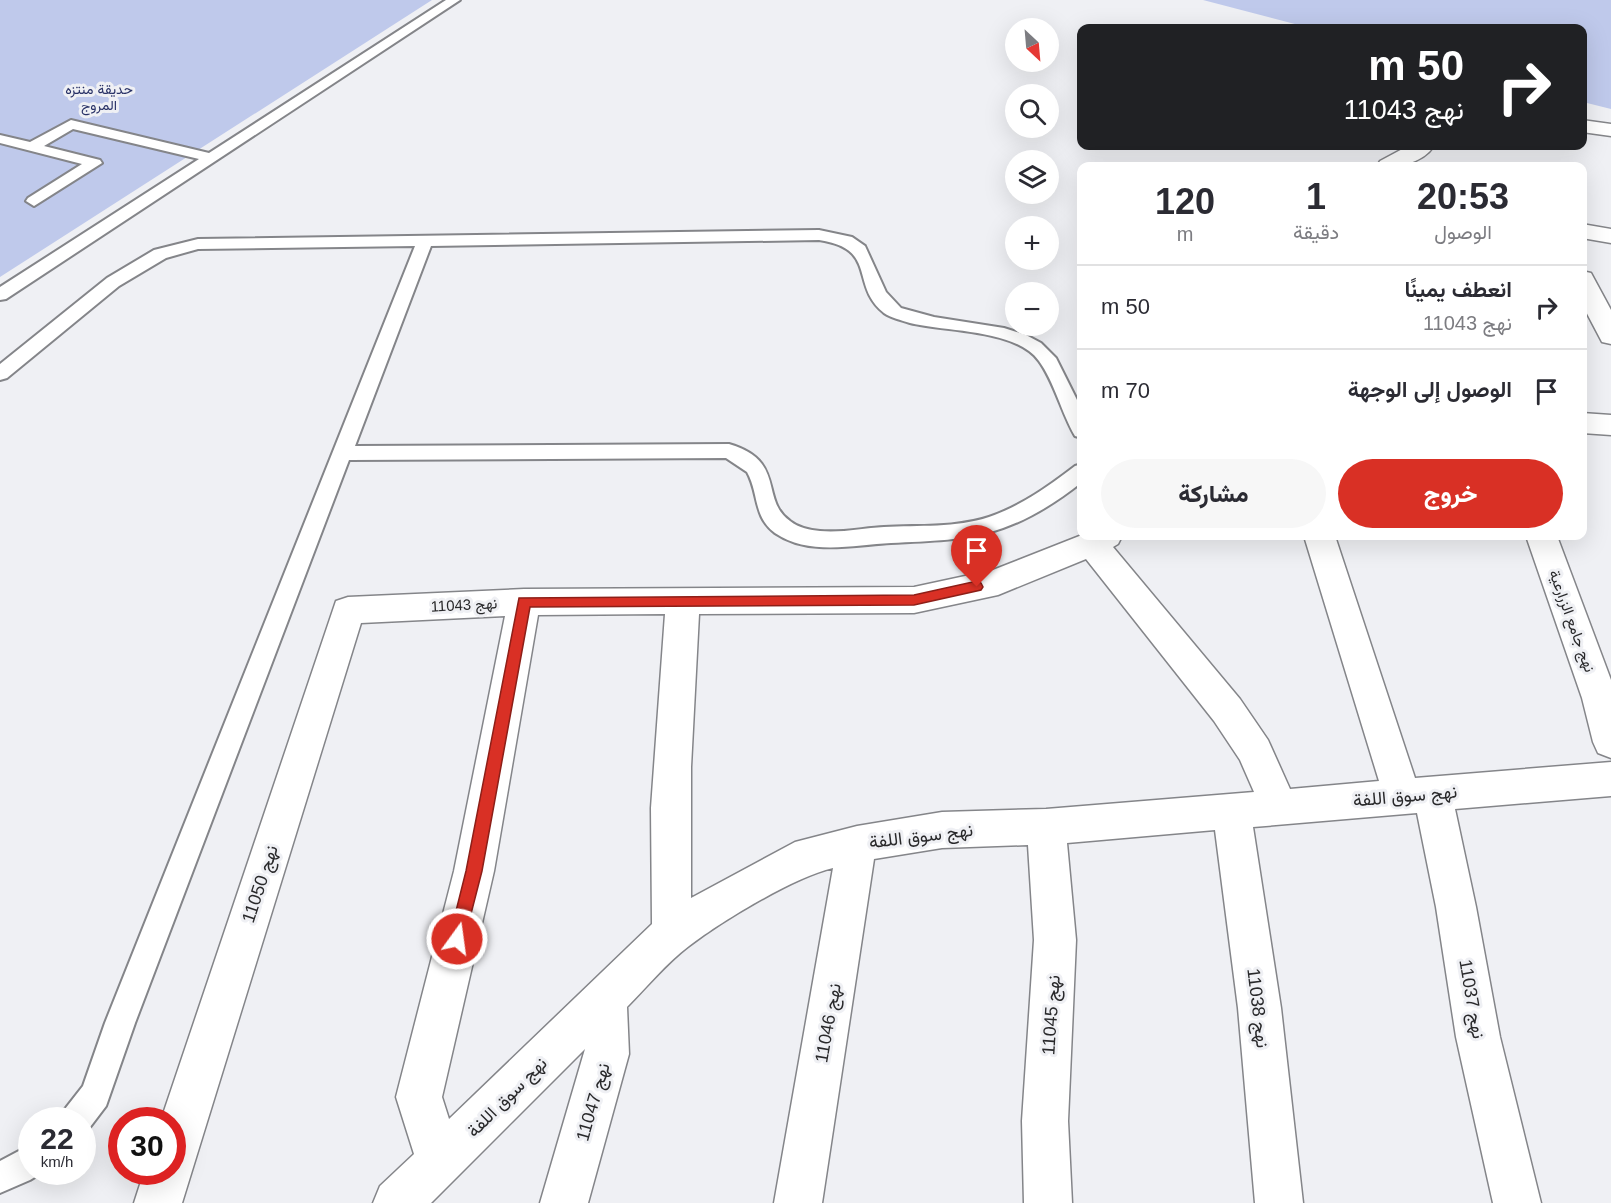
<!DOCTYPE html>
<html lang="ar">
<meta charset="utf-8">
<style>
:root{--surface:#fff;--page:#f7f7f7;--text:#2b2b33;--muted:#7c7c81;--line:#e1e1e2;--accent:#d93025}
body{margin:0;font-family:Helvetica,Vazirmatn,sans-serif;background:var(--page);color:var(--text);direction:rtl;height:100vh;display:flex;flex-direction:column;font-size:22px;white-space:nowrap}
*{box-sizing:border-box;margin:0}
p{font-size:20px;color:var(--muted)}
.icon{flex:none;width:33px;height:33px;fill:none;stroke:currentColor;stroke-width:2;stroke-linecap:round;stroke-linejoin:round}
.map{position:relative;flex:1;overflow:hidden;direction:ltr}
.details{position:absolute;left:1077px;top:162px;width:510px;height:378px;display:flex;flex-direction:column;background:var(--surface);border-radius:12px;box-shadow:0 6px 24px #0002;direction:rtl}
.details>*{flex:none}
.top-card{position:absolute;left:1077px;top:24px;width:510px;height:126px;border-radius:12px;box-shadow:0 6px 24px #0002;direction:rtl;background:#202124;color:#fff;overflow:hidden}
.needle{width:39px;rotate:154deg}
.controls{position:absolute;left:1005px;top:18px;display:grid;gap:12px}
.controls a{display:grid;place-items:center;width:54px;height:54px;border-radius:50%;background:var(--surface);box-shadow:0 6px 24px #0002;font-size:30px}
.speed{position:absolute;left:18px;top:1107px;display:flex;gap:12px;font-size:30px;font-weight:700;text-align:center}
.speed>*{display:grid;place-content:center;width:78px;height:78px;border-radius:50%;background:var(--surface);box-shadow:0 6px 24px #0002;line-height:1}
.speed small{font-size:15px;font-weight:400}
.speed .limit{border:9px solid #d22;background:#fff;color:#111}
.pin{position:absolute;display:grid;place-items:center;width:51px;height:51px;color:#fff;margin:-62px -26px;border-radius:50% 50% 50% 0;rotate:-45deg;box-shadow:0 0 6px #0007}
.pin .icon{rotate:45deg}
.me{position:absolute;width:66px;margin:-33px;rotate:14deg;stroke-linejoin:round;filter:drop-shadow(0 0 4px #0008)}
.turn{display:flex;align-items:center;gap:21px;height:126px;padding:0 24px;font-size:27px}
.turn .icon{width:78px;height:78px;stroke-width:2.5}
.turn b{display:block;font-size:42px;line-height:51px}
.eta{display:flex;justify-content:space-evenly;align-items:center;height:102px;text-align:center}
.eta b{font-size:36px;font-weight:800;line-height:42px}
.button{display:flex;gap:12px;margin-top:auto;padding:12px 24px}
.button a{flex:1;height:69px;border-radius:36px;background:var(--accent);color:#fff;font-size:24px;font-weight:800;line-height:69px;text-align:center}
.button a+a{background:var(--page);color:var(--text)}
ul{padding:0;list-style:none}
li{display:flex;align-items:center;gap:18px;height:84px;padding:0 24px;border-top:2px solid var(--line)}
li div{flex:1}
li b{display:block;font-size:22px}
li em{font-style:normal}
.map>svg:first-child{display:block}
.green{fill:#bfc9eb}
.lines{fill:none;stroke-linecap:round;stroke-linejoin:round}
.service-casing{stroke:#848589;stroke-width:4}
.minor-casing{stroke:#848589;stroke-width:3}
.service{fill:#fff;fill-rule:evenodd}
.minor{fill:#fff;fill-rule:evenodd}
.route{fill:#d93025;stroke:#8d1f18;stroke-width:1.5}
.labels{text-anchor:middle;stroke-width:6;stroke-linejoin:round;paint-order:stroke}
.far-park-label{font-size:14px;fill:#283166;stroke:#eff0f4}
.street-label{font-size:15px;fill:#29292b;stroke:#eff0f4}
.near-street-label{font-size:18px;fill:#29292b;stroke:#eff0f4}
</style>
<div class="map">
<svg width="1611" height="1203" viewBox="0 0 1611 1203">
<rect width="100%" height="100%" fill="#eff0f4"/>
<path class="green" d="M 0,0 L 432,0 L 0,277 Z
M 1203,0 L 1611,0 L 1611,109 L 1583,102 L 1582,28 L 1310,28 Z"/>
<g class="lines">
<g class="service-casing">
<path id="service" d="M 446,0 L 460,0 L 6,299 L 0,300 L 0,287 L 199,159 L 73,129 L 44,146 L 100,160 L 102,163 L 34,206 L 26,201 L 28,198 L 82,164 L 0,143 L 0,135 L 30,142 L 71,120 L 209,153 Z
M 819,230 L 852,237 L 865,246 L 886,292 L 901,308 L 934,317 L 1004,328 L 1026,335 L 1041,343 L 1056,358 L 1082,410 L 1082,438 L 1075,436 C 1062,414 1054,381 1039,361 C 1016,329 946,332 910,323 C 901,320 891,318 884,313 C 849,285 879,249 819,240 L 431,246 L 355,446 L 729,444 C 787,461 759,499 790,521 C 799,528 810,530 820,531 C 842,533 863,528 884,527 C 919,525 956,528 989,517 C 1021,506 1049,486 1075,466 L 1082,464 L 1082,482 C 1058,501 1032,518 1003,528 C 967,541 929,541 891,543 C 854,545 808,556 775,533 C 753,517 759,493 747,472 L 726,458 L 349,460 L 135,1023 L 106,1106 L 87,1131 L 82,1133 L 82,1120 L 60,1120 L 65,1109 L 83,1086 L 105,1023 L 415,246 L 198,249 L 166,258 L 119,286 L 7,378 L 0,380 L 0,364 L 107,278 L 154,250 L 198,239 Z
M 32,1144 L 32,1172 L 43,1172 L 30,1180 L 0,1193 L 0,1161 Z"/>
</g>
<g class="minor-casing">
<path id="minor" d="M 1582,120 L 1611,124 L 1611,136 L 1582,132 Z
M 1408,146 L 1434,146 C 1422,164 1396,168 1377,166 L 1380,161 Z
M 1582,224 L 1611,229 L 1611,243 L 1582,238 Z
M 1582,271 L 1591,273 L 1611,310 L 1611,344 L 1602,342 L 1582,304 Z
M 1582,413 L 1611,415 L 1611,435 L 1582,433 Z
M 1082,535 L 1122,536 L 1118,544 L 1113,547 L 1240,699 L 1268,740 L 1290,789 L 1379,781 L 1304,536 L 1335,536 L 1415,778 L 1611,762 L 1611,796 L 1455,809 L 1476,907 L 1500,1037 L 1541,1203 L 1493,1203 L 1456,1037 L 1436,907 L 1417,813 L 1253,827 L 1281,1008 L 1303,1203 L 1255,1203 L 1238,1008 L 1215,830 L 1067,843 L 1076,940 L 1068,1121 L 1072,1203 L 1024,1203 L 1022,1121 L 1034,940 L 1028,845 L 942,848 L 874,859 L 822,1203 L 774,1203 L 833,868 C 794,877 722,921 689,946 C 666,963 647,987 627,1007 L 629,1054 L 588,1203 L 540,1203 L 585,1049 L 431,1203 L 373,1203 L 380,1186 L 414,1154 L 396,1097 L 454,871 L 505,616 L 361,623 L 182,1203 L 134,1203 L 144,1172 L 172,1172 L 172,1120 L 161,1120 L 336,601 L 348,597 L 524,589 L 914,587 L 993,570 ZM 1086,559 L 1214,721 L 1240,760 L 1254,792 L 1046,809 L 942,812 L 857,826 L 795,842 L 691,898 L 691,767 L 699,614 L 914,613 L 998,595 ZM 665,614 L 651,808 L 652,924 L 449,1119 L 442,1097 L 494,871 L 538,615 Z
M 1526,536 L 1557,536 L 1611,680 L 1611,758 L 1598,753 L 1593,742 L 1582,698 Z"/>
</g>
<use href="#service" class="service"/>
<use href="#minor" class="minor"/>
</g>
<path class="route" d="M 977,581 L 981,583 L 983,587 L 981,590 L 914,605 L 530,607 L 482,871 L 463,945 L 457,947 L 451,945 L 449,939 L 466,871 L 519,598 L 914,595 Z"/>
<g class="labels">
<g class="far-park-label">
<text x="99" y="94">حديقة منتزه<tspan x="99" dy="16">المروج</tspan></text>
</g>
<g class="street-label">
<text transform="translate(464 605) rotate(-3)" y="5">نهج 11043</text>
<text transform="translate(1572 621) rotate(70)" y="5">نهج جامع الزرارعية</text>
</g>
<g class="near-street-label">
<text transform="translate(1405 796) rotate(-5)" y="6">نهج سوق اللفة</text>
<text transform="translate(921 836) rotate(-7)" y="6">نهج سوق اللفة</text>
<text transform="translate(260 884) rotate(-72)" y="6">نهج 11050</text>
<text transform="translate(1472 999) rotate(80)" y="6">نهج 11037</text>
<text transform="translate(1258 1008) rotate(83)" y="6">نهج 11038</text>
<text transform="translate(1051 1015) rotate(-86)" y="6">نهج 11045</text>
<text transform="translate(828 1023) rotate(-80)" y="6">نهج 11046</text>
<text transform="translate(507 1097) rotate(-45)" y="6">نهج سوق اللفة</text>
<text transform="translate(593 1102) rotate(-74)" y="6">نهج 11047</text>
</g>
</g>
</svg>
<div class="controls">
<a><svg class="needle" viewBox="-14 -14 28 28"><path d="M0-13l5 13h-10z" fill="#e53935"/><path d="M0 13l5-13h-10z" fill="#7c7c81"/></svg></a>
<a><svg class="icon" aria-label="search" viewBox="0 0 24 24"><circle cx="10" cy="10" r="6"/><path d="M15 15l6 6"/></svg></a>
<a><svg class="icon" aria-label="layers" viewBox="0 0 24 24"><path d="M12 4l9 5-9 5-9-5zM3 14l9 5 9-5"/></svg></a>
<a>+</a>
<a>−</a>
</div>
<div class="speed"><div>22<small>km/h</small></div><div class="limit">30</div></div>
<div class="pin" style="left:977px;top:587px;background:#d93025"><svg class="icon" aria-label="arrive" viewBox="0 0 24 24"><path d="M6 21V4h12l-3 4 3 4H6"/></svg></div>
<svg class="me" style="left:457px;top:939px" viewBox="-20 -20 40 40"><circle r="17" fill="#d93025" stroke="#fff" stroke-width="3"/><path d="M0-11L8 9 0 5-8 9z" fill="#fff"/></svg>
<div class="top-card">
<div class="turn"><svg class="icon" aria-label="right" viewBox="0 0 24 24"><path d="M7 20v-9h11M14 6l5 5-5 5"/></svg><div><b>50 m</b>نهج 11043</div></div>
</div>
<section class="details">
<div class="eta">
<div><b>20:53</b><p>الوصول</p></div>
<div><b>1</b><p>دقيقة</p></div>
<div><b>120</b><p>m</p></div>
</div>
<ul>
<li><svg class="icon" aria-label="right" viewBox="0 0 24 24"><path d="M7 20v-9h11M14 6l5 5-5 5"/></svg><div><b>انعطف يمينًا</b><p>نهج 11043</p></div><em>50 m</em></li>
<li><svg class="icon" aria-label="arrive" viewBox="0 0 24 24"><path d="M6 21V4h12l-3 4 3 4H6"/></svg><div><b>الوصول إلى الوجهة</b></div><em>70 m</em></li>
</ul>
<div class="button"><a>خروج</a><a>مشاركة</a></div>
</section>
</div>
